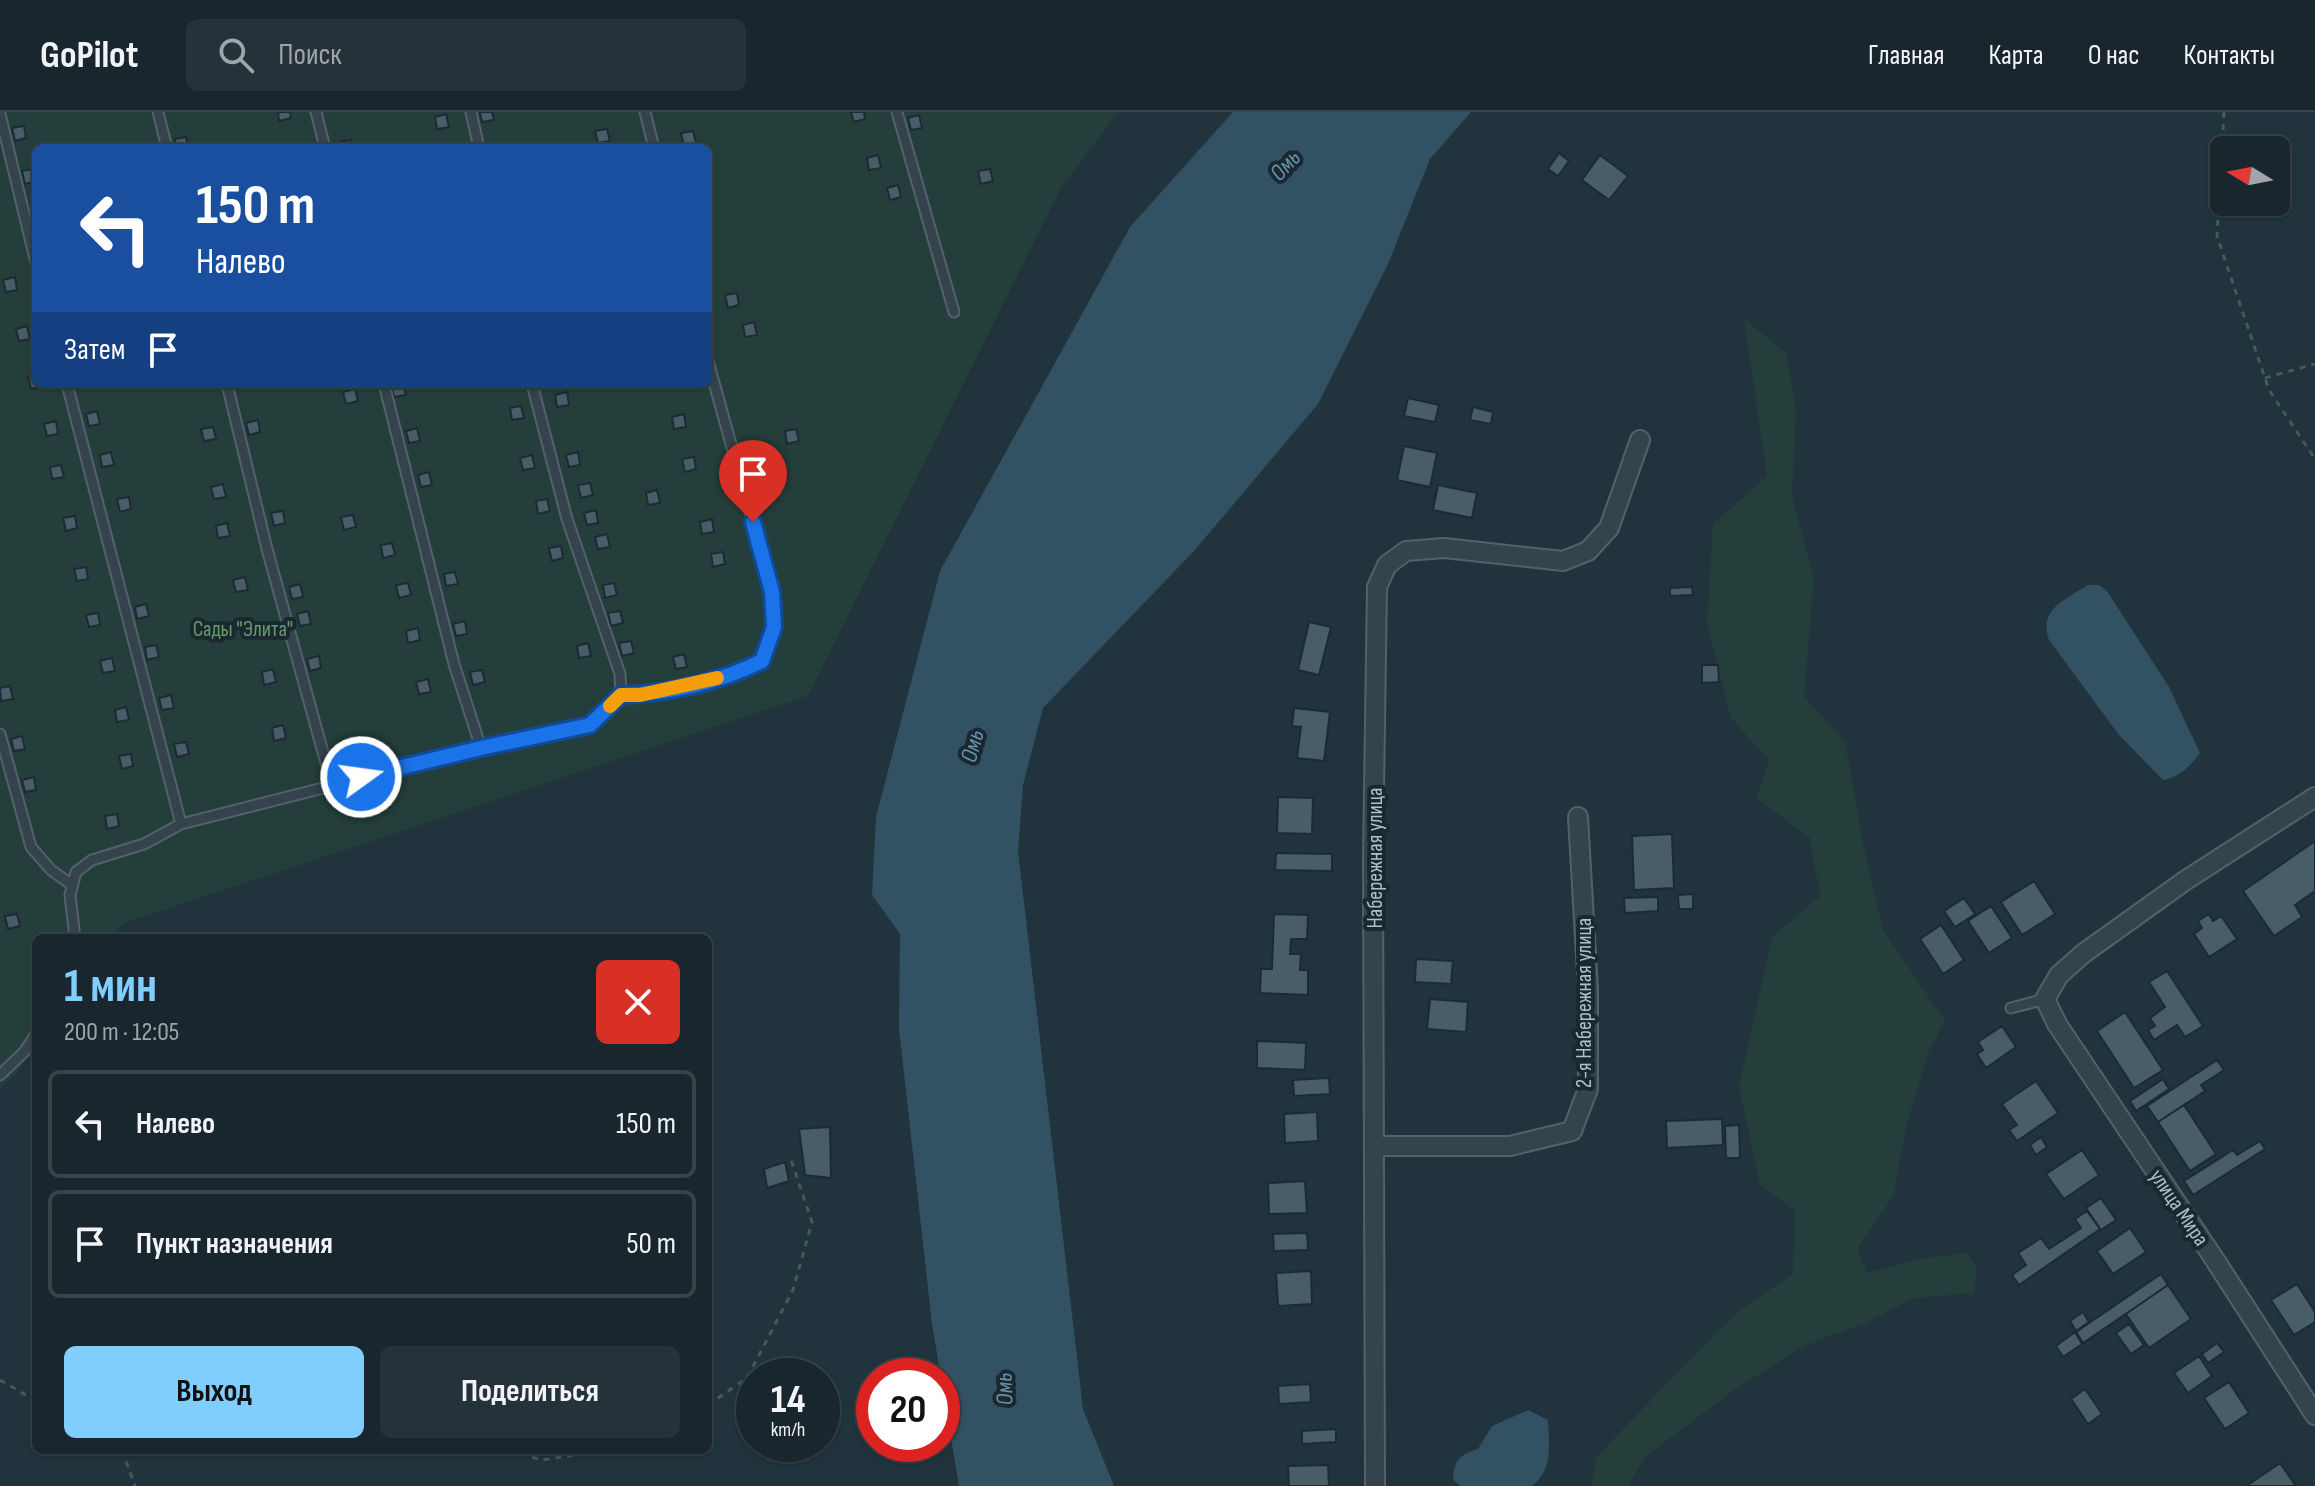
<!DOCTYPE html>
<html lang="ru">
<meta charset="utf-8">
<style>
:root{--surface:#19262d;--page:#263239;--text:#f1f3f6;--muted:#9fa5aa;--line:#374349;--accent:#7fcefe}
body{margin:0;font-family:"Sofia Sans Condensed",sans-serif;background:var(--page);color:var(--text);height:100vh;display:flex;flex-direction:column;font-size:30px;white-space:nowrap}
*{box-sizing:border-box;margin:0}
p{font-size:26px;color:var(--muted)}
.icon{flex:none;width:44px;height:44px;fill:none;stroke:currentColor;stroke-width:2;stroke-linecap:round;stroke-linejoin:round}
.map{position:relative;flex:1;overflow:hidden}
.side{position:absolute;left:32px;top:822px;width:680px;height:520px;display:flex;flex-direction:column;background:var(--surface);border-radius:12px;box-shadow:0 2px 6px #0004,0 0 0 2px var(--line)}
.side>*{flex:none}
.top-card{position:absolute;left:32px;top:32px;width:680px;height:244px;border-radius:12px;box-shadow:0 2px 6px #0004,0 0 0 2px var(--line);background:#1a4fa0;color:#fff;overflow:hidden}
.needle{width:52px;rotate:280deg}
.tools{position:absolute;left:2210px;top:24px;display:grid;gap:16px}
.tools a{display:grid;place-items:center;width:80px;height:80px;border-radius:12px;background:var(--surface);box-shadow:0 2px 6px #0004,0 0 0 2px var(--line);font-size:40px}
.speed{position:absolute;left:736px;top:1246px;display:flex;gap:16px;font-size:40px;font-weight:700;text-align:center}
.speed>*{display:grid;place-content:center;width:104px;height:104px;border-radius:50%;background:var(--surface);box-shadow:0 2px 6px #0004,0 0 0 2px var(--line);line-height:1}
.speed small{font-size:20px;font-weight:400}
.speed .limit{border:12px solid #d22;background:#fff;color:#111}
.pin{position:absolute;display:grid;place-items:center;width:68px;height:68px;color:#fff;margin:-82px -34px;border-radius:50% 50% 50% 0;rotate:-45deg;box-shadow:0 0 8px #0007}
.pin .icon{rotate:45deg}
.me{position:absolute;width:88px;margin:-44px;rotate:76deg;stroke-linejoin:round;filter:drop-shadow(0 0 6px #0008)}
.turn{display:flex;align-items:center;gap:28px;height:168px;padding:0 32px;font-size:36px}
.turn .icon{width:104px;height:104px;stroke-width:2.5}
.turn b{display:block;font-size:56px;line-height:68px}
.then{display:flex;align-items:center;height:76px;padding:0 32px;background:#0003;gap:16px;font-size:30px}
.round{display:grid;place-items:center;flex:none;width:84px;height:84px;border-radius:12px;background:var(--page)}
.overview{display:flex;align-items:center;justify-content:space-between;height:136px;padding:0 32px}
h1{font-size:48px;font-weight:700;line-height:60px;color:var(--accent)}
.action{display:flex;gap:16px;margin-top:auto;padding:16px 32px}
.action a{flex:1;height:92px;border-radius:12px;background:var(--accent);color:#111;font-size:32px;font-weight:700;line-height:92px;text-align:center}
.action a+a{background:var(--page);color:var(--text)}
ul{padding:0;list-style:none}
li{display:flex;align-items:center;gap:24px;height:108px;margin:0 16px 12px;padding:0 16px;border:4px solid var(--line);border-radius:12px}
li div{flex:1}
li b{display:block;font-size:30px}
li em{font-style:normal}
header{display:flex;align-items:center;gap:48px;box-sizing:border-box;height:112px;padding:0 40px;background:var(--surface);border-bottom:2px solid var(--line)}
header strong{font-size:38px}
nav{display:flex;gap:44px;margin-inline-start:auto;font-size:28px}
.search{width:560px;height:72px;background:var(--page);display:flex;align-items:center;gap:20px;box-sizing:border-box;padding:0 28px;border-radius:12px;color:var(--muted);font-size:30px}
.map>svg:first-child{display:block}
.green{fill:#243f3b;fill-rule:evenodd}
.water{fill:#325263}
.building{fill:#495d68;stroke:#1c2b33;stroke-width:2}
.lines{fill:none;stroke-linecap:round;stroke-linejoin:round}
.lane-casing{stroke:#53626a;stroke-width:13}
.street-casing{stroke:#53626a;stroke-width:22}
.path{stroke:#435c58;stroke-width:3;stroke-dasharray:6 6;stroke-linecap:butt}
.lane{stroke:#35444c;stroke-width:9}
.street{stroke:#35444c;stroke-width:18}
.route-casing{stroke:#114b97;stroke-width:20}
.route{stroke:#1a73e8;stroke-width:14}
.slow{stroke:#f59e0b;stroke-width:14}
.labels{text-anchor:middle;stroke-width:8;stroke-linejoin:round;paint-order:stroke}
.park-label{font-size:22px;fill:#669b65;stroke:#1a2931}
.street-label{font-size:22px;fill:#b0bfc8;stroke:#1a2931}
.water-label{font-size:24px;font-style:italic;fill:#6793aa;stroke:#1a2931}
</style>
<header>
<strong>GoPilot</strong>
<div class="search"><svg class="icon" aria-label="search" viewBox="0 0 24 24"><circle cx="10" cy="10" r="6"/><path d="M15 15l6 6"/></svg>Поиск</div>
<nav><a>Главная</a><a>Карта</a><a>О нас</a><a>Контакты</a></nav>
</header>
<div class="map">
<svg width="2315" height="1374" viewBox="0 0 2315 1374">
<rect width="100%" height="100%" fill="#21333c"/>
<path class="green" d="M 0,0 L 1118,0 L 1061,76 L 808,584 L 122,812 L 112,826 L 36,826 L 36,933 L 16,962 L 0,977 ZM 36,36 L 708,36 L 708,272 L 36,272 Z
M 1744,207 L 1786,241 L 1796,298 L 1792,384 L 1814,467 L 1804,584 L 1845,630 L 1864,736 L 1883,818 L 1945,909 L 1929,939 L 1906,1014 L 1894,1083 L 1857,1137 L 1867,1161 L 1923,1146 L 1967,1141 L 1977,1156 L 1974,1181 L 1914,1186 L 1868,1210 L 1803,1234 L 1734,1278 L 1644,1346 L 1628,1374 L 1592,1374 L 1596,1345 L 1718,1219 L 1744,1195 L 1793,1162 L 1795,1099 L 1760,1073 L 1739,975 L 1772,825 L 1820,784 L 1810,726 L 1756,686 L 1769,648 L 1731,606 L 1707,511 L 1713,412 L 1767,364 Z"/>
<path class="water" d="M 1233,0 L 1471,0 L 1430,47 L 1388,152 L 1318,292 L 1194,439 L 1043,596 L 1023,673 L 1018,739 L 1083,1297 L 1114,1374 L 959,1374 L 932,1212 L 899,917 L 900,822 L 872,783 L 876,705 L 940,459 L 1130,115 Z
M 2088,473 L 2099,473 L 2107,479 L 2169,575 L 2200,641 C 2193,652 2177,667 2163,668 L 2119,623 L 2049,528 C 2038,497 2066,487 2088,473 Z
M 1528,1298 L 1548,1308 C 1549,1331 1553,1359 1532,1374 L 1461,1374 L 1453,1368 C 1454,1347 1460,1343 1478,1337 L 1492,1314 Z"/>
<path class="building" d="M 278,0 L 290,0 L 291,6 L 279,9 Z
M 480,0 L 492,0 L 494,8 L 482,10 Z
M 851,0 L 864,0 L 865,7 L 854,10 Z
M 446,2 L 449,15 L 437,17 L 435,5 Z
M 919,3 L 922,16 L 911,18 L 908,6 Z
M 24,14 L 26,26 L 15,29 L 12,16 Z
M 607,17 L 610,29 L 598,31 L 595,19 Z
M 693,19 L 696,31 L 684,34 L 681,21 Z
M 186,25 L 188,36 L 176,36 L 175,27 Z
M 351,28 L 353,36 L 341,36 L 340,30 Z
M 1559,41 L 1569,49 L 1558,64 L 1548,57 Z
M 878,43 L 881,56 L 869,58 L 867,46 Z
M 1600,43 L 1628,64 L 1609,88 L 1582,68 Z
M 34,57 L 36,69 L 25,72 L 22,59 Z
M 990,57 L 993,69 L 981,72 L 978,59 Z
M 898,73 L 901,85 L 890,88 L 887,76 Z
M 15,165 L 17,178 L 6,180 L 3,168 Z
M 737,181 L 739,193 L 728,196 L 725,183 Z
M 754,210 L 757,223 L 745,225 L 743,213 Z
M 27,214 L 30,227 L 19,229 L 16,217 Z
M 36,263 L 36,272 L 42,272 L 42,275 L 31,277 L 28,265 Z
M 403,272 L 406,283 L 394,285 L 391,273 Z
M 355,277 L 358,289 L 346,292 L 343,280 Z
M 567,280 L 569,293 L 557,295 L 555,283 Z
M 1408,286 L 1439,293 L 1435,310 L 1404,304 Z
M 521,294 L 524,306 L 512,308 L 510,296 Z
M 1473,295 L 1493,300 L 1491,312 L 1470,308 Z
M 97,299 L 100,312 L 89,314 L 86,302 Z
M 684,302 L 686,315 L 674,317 L 672,305 Z
M 258,308 L 260,320 L 249,323 L 246,311 Z
M 56,309 L 58,322 L 47,324 L 44,312 Z
M 213,315 L 216,327 L 204,329 L 201,317 Z
M 417,316 L 420,329 L 409,331 L 406,319 Z
M 796,317 L 799,329 L 787,332 L 785,319 Z
M 1404,334 L 1437,341 L 1430,375 L 1397,368 Z
M 111,340 L 114,353 L 102,355 L 100,343 Z
M 578,340 L 580,353 L 569,355 L 566,343 Z
M 532,343 L 535,356 L 523,358 L 520,346 Z
M 694,345 L 696,357 L 685,360 L 682,347 Z
M 61,353 L 64,365 L 52,367 L 50,355 Z
M 429,360 L 432,373 L 421,375 L 418,363 Z
M 590,371 L 593,383 L 581,386 L 578,373 Z
M 223,372 L 226,385 L 214,387 L 211,375 Z
M 1438,373 L 1477,381 L 1472,406 L 1433,398 Z
M 657,378 L 660,391 L 648,393 L 646,381 Z
M 129,385 L 131,397 L 120,400 L 117,387 Z
M 547,387 L 550,399 L 538,402 L 536,389 Z
M 596,398 L 598,411 L 587,413 L 584,401 Z
M 283,399 L 285,411 L 274,414 L 271,401 Z
M 353,403 L 356,415 L 344,418 L 341,405 Z
M 75,404 L 77,416 L 66,419 L 63,406 Z
M 712,407 L 714,420 L 702,422 L 700,410 Z
M 227,411 L 230,424 L 218,426 L 216,414 Z
M 607,422 L 610,435 L 598,437 L 595,425 Z
M 392,431 L 395,443 L 383,446 L 381,433 Z
M 561,434 L 563,446 L 552,449 L 549,436 Z
M 723,440 L 725,452 L 713,455 L 711,442 Z
M 86,455 L 88,467 L 77,469 L 74,457 Z
M 455,460 L 458,472 L 446,474 L 444,462 Z
M 245,465 L 248,478 L 236,480 L 233,468 Z
M 408,471 L 411,483 L 399,486 L 396,473 Z
M 614,471 L 617,483 L 605,486 L 603,473 Z
M 300,472 L 303,485 L 292,487 L 289,475 Z
M 1692,475 L 1693,483 L 1670,484 L 1670,476 Z
M 146,492 L 149,504 L 137,507 L 135,495 Z
M 308,499 L 311,512 L 300,514 L 297,502 Z
M 620,499 L 623,511 L 611,514 L 608,501 Z
M 98,501 L 100,513 L 89,515 L 86,503 Z
M 465,509 L 467,522 L 456,524 L 453,512 Z
M 1309,510 L 1331,515 L 1319,563 L 1298,558 Z
M 418,516 L 420,528 L 408,531 L 406,519 Z
M 631,529 L 634,541 L 622,544 L 619,531 Z
M 588,531 L 591,544 L 579,546 L 577,534 Z
M 156,533 L 159,545 L 147,548 L 145,535 Z
M 684,542 L 687,555 L 676,557 L 673,545 Z
M 319,544 L 321,556 L 310,559 L 307,547 Z
M 112,546 L 115,559 L 103,561 L 100,549 Z
M 1702,553 L 1718,553 L 1719,570 L 1702,571 Z
M 273,557 L 276,570 L 264,573 L 262,560 Z
M 482,558 L 485,570 L 473,573 L 470,560 Z
M 428,567 L 431,580 L 419,582 L 416,570 Z
M 10,574 L 13,587 L 1,589 L 0,576 Z
M 171,583 L 174,596 L 162,598 L 159,586 Z
M 126,595 L 129,608 L 117,610 L 115,598 Z
M 1294,596 L 1330,600 L 1324,649 L 1297,646 L 1301,615 L 1292,614 Z
M 283,613 L 286,626 L 274,629 L 272,616 Z
M 22,624 L 25,637 L 14,639 L 11,627 Z
M 186,630 L 189,642 L 177,645 L 174,632 Z
M 131,642 L 133,654 L 122,657 L 119,644 Z
M 34,665 L 36,678 L 25,680 L 22,668 Z
M 1278,685 L 1313,686 L 1312,722 L 1277,721 Z
M 117,702 L 119,714 L 107,717 L 105,704 Z
M 1672,722 L 1674,776 L 1634,778 L 1632,724 Z
M 2315,729 L 2315,779 L 2295,793 L 2302,805 L 2274,824 L 2243,779 Z
M 1276,741 L 1332,742 L 1332,759 L 1275,758 Z
M 2034,769 L 2055,802 L 2022,823 L 2001,790 Z
M 1693,782 L 1693,797 L 1679,797 L 1678,783 Z
M 1658,785 L 1658,799 L 1625,801 L 1624,786 Z
M 1964,786 L 1975,802 L 1955,815 L 1944,799 Z
M 1991,794 L 2012,826 L 1989,841 L 1968,809 Z
M 17,802 L 20,814 L 8,817 L 5,804 Z
M 1274,802 L 1308,803 L 1307,827 L 1291,827 L 1290,842 L 1301,842 L 1300,858 L 1308,858 L 1308,883 L 1260,881 L 1261,857 L 1272,857 Z
M 2209,802 L 2213,809 L 2221,804 L 2237,827 L 2209,845 L 2194,822 L 2202,816 L 2198,809 Z
M 1941,813 L 1964,848 L 1943,862 L 1920,827 Z
M 1416,847 L 1453,849 L 1451,872 L 1415,870 Z
M 2167,859 L 2203,914 L 2185,925 L 2177,913 L 2154,928 L 2148,918 L 2155,914 L 2150,906 L 2165,895 L 2149,870 Z
M 1430,887 L 1468,890 L 1466,920 L 1427,917 Z
M 2125,900 L 2163,958 L 2134,976 L 2097,919 Z
M 2002,914 L 2016,935 L 1986,956 L 1977,942 L 1983,938 L 1978,930 Z
M 1257,929 L 1306,931 L 1305,958 L 1257,956 Z
M 2217,948 L 2224,958 L 2201,973 L 2205,979 L 2158,1010 L 2147,994 Z
M 1329,966 L 1330,982 L 1294,984 L 1293,968 Z
M 2163,967 L 2169,977 L 2136,999 L 2130,989 Z
M 2036,969 L 2058,1001 L 2017,1029 L 2009,1018 L 2017,1013 L 2002,992 Z
M 2184,993 L 2216,1042 L 2190,1059 L 2158,1010 Z
M 1317,1000 L 1318,1029 L 1285,1031 L 1284,1002 Z
M 1722,1007 L 1723,1033 L 1667,1036 L 1666,1009 Z
M 1739,1013 L 1740,1046 L 1726,1046 L 1725,1014 Z
M 830,1015 L 831,1066 L 805,1063 L 799,1017 Z
M 2041,1025 L 2047,1035 L 2036,1043 L 2030,1033 Z
M 2260,1029 L 2265,1037 L 2193,1083 L 2184,1069 L 2233,1038 L 2237,1043 Z
M 2082,1038 L 2099,1063 L 2064,1087 L 2046,1062 Z
M 785,1050 L 789,1069 L 767,1076 L 764,1057 Z
M 1305,1069 L 1307,1101 L 1269,1102 L 1268,1071 Z
M 2101,1086 L 2116,1108 L 2101,1118 L 2086,1096 Z
M 2087,1099 L 2100,1117 L 2019,1173 L 2012,1163 L 2026,1153 L 2018,1141 L 2041,1126 L 2049,1137 L 2081,1116 L 2075,1107 Z
M 2130,1116 L 2146,1140 L 2113,1162 L 2097,1139 Z
M 1307,1121 L 1308,1138 L 1274,1139 L 1273,1122 Z
M 1311,1159 L 1312,1192 L 1278,1194 L 1276,1161 Z
M 2161,1162 L 2168,1173 L 2083,1231 L 2076,1220 Z
M 2297,1172 L 2315,1200 L 2315,1210 L 2294,1223 L 2271,1188 Z
M 2168,1173 L 2191,1207 L 2149,1236 L 2126,1202 Z
M 2083,1200 L 2089,1210 L 2076,1219 L 2070,1209 Z
M 2129,1212 L 2144,1233 L 2131,1242 L 2116,1221 Z
M 2075,1220 L 2082,1232 L 2063,1245 L 2056,1234 Z
M 2217,1231 L 2224,1240 L 2208,1251 L 2202,1242 Z
M 2199,1244 L 2212,1264 L 2188,1281 L 2174,1261 Z
M 2229,1270 L 2249,1301 L 2225,1317 L 2204,1286 Z
M 1310,1272 L 1311,1290 L 1279,1292 L 1278,1274 Z
M 2085,1277 L 2102,1302 L 2088,1312 L 2071,1287 Z
M 1336,1317 L 1336,1330 L 1302,1332 L 1302,1319 Z
M 2280,1351 L 2296,1374 L 2249,1374 L 2248,1373 Z
M 1328,1353 L 1329,1374 L 1289,1374 L 1288,1354 Z"/>
<g class="lines">
<g class="lane-casing">
<path id="lane" d="M 158,0 L 167,36
M 316,0 L 325,36
M 471,0 L 479,36
M 645,0 L 654,36
M 897,0 L 954,200
M 0,2 L 36,151
M 67,272 L 181,712
M 227,272 L 267,437 L 332,673
M 384,272 L 454,552 L 481,636
M 621,583 C 667,582 721,570 762,549 L 774,515 L 772,480 L 708,249
M 0,622 L 31,735 L 51,758 L 72,773
M 75,826 L 70,783 L 76,760 L 92,748 L 144,732 L 181,712 L 481,636 L 590,613 L 621,583 L 620,562 L 567,407 L 532,272
M 2011,896 L 2045,887
M 0,963 L 24,940 L 36,922"/>
</g>
<g class="street-casing">
<path id="street" d="M 2315,685 L 2186,768 L 2084,841 L 2059,863 L 2045,887 L 2057,912 L 2215,1148 L 2315,1303
M 1374,1034 L 1510,1034 L 1572,1019 L 1588,977 L 1588,877 L 1578,705
M 1375,1374 L 1373,746 L 1377,475 L 1387,453 L 1406,439 L 1444,436 L 1563,449 L 1588,439 L 1609,416 L 1640,328"/>
</g>
<path class="path" d="M 2224,0 L 2217,124 L 2269,278 L 2315,347
M 2265,266 L 2315,252
M 0,1268 L 36,1289
M 708,1293 L 747,1266 L 793,1178 L 812,1110 L 791,1048
M 122,1338 L 135,1374
M 509,1338 L 542,1348 L 609,1338"/>
<use href="#lane" class="lane"/>
<use href="#street" class="street"/>
</g>
<g class="lines">
<g class="route-casing">
<path id="route" d="M 361,665 L 481,636 L 590,613 L 621,583 C 667,582 721,570 762,549 L 774,515 L 772,480 L 753,410"/>
</g>
<use href="#route" class="route"/>
<path class="slow" d="M 610,594 L 621,583 L 640,583 L 717,566"/>
</g>
<g class="labels">
<g class="park-label">
<text x="243" y="524">Сады "Элита"</text>
</g>
<g class="street-label">
<text transform="translate(1374 746) rotate(-90)" y="8">Набережная улица</text>
<text transform="translate(1583 891) rotate(-90)" y="8">2-я Набережная улица</text>
<text transform="translate(2180 1095) rotate(56)" y="8">улица Мира</text>
</g>
<g class="water-label">
<text transform="translate(1285 53) rotate(-47)" y="8">Омь</text>
<text transform="translate(972 634) rotate(-74)" y="8">Омь</text>
<text transform="translate(1004 1277) rotate(-92)" y="8">Омь</text>
</g>
</g>
</svg>
<div class="tools">
<a><svg class="needle" viewBox="-14 -14 28 28"><path d="M0-13l5 13h-10z" fill="#e53935"/><path d="M0 13l5-13h-10z" fill="#9fa5aa"/></svg></a>
</div>
<div class="speed"><div>14<small>km/h</small></div><div class="limit">20</div></div>
<div class="pin" style="left:753px;top:410px;background:#d93025"><svg class="icon" aria-label="arrive" viewBox="0 0 24 24"><path d="M6 21V4h12l-3 4 3 4H6"/></svg></div>
<svg class="me" style="left:361px;top:665px" viewBox="-20 -20 40 40"><circle r="17" fill="#1a73e8" stroke="#fff" stroke-width="3"/><path d="M0-11L8 9 0 5-8 9z" fill="#fff"/></svg>
<div class="top-card">
<div class="turn"><svg class="icon" aria-label="left" viewBox="0 0 24 24"><path d="M17 20v-9H6M10 6l-5 5 5 5"/></svg><div><b>150 m</b>Налево</div></div>
<div class="then">Затем<svg class="icon" aria-label="arrive" viewBox="0 0 24 24"><path d="M6 21V4h12l-3 4 3 4H6"/></svg></div>
</div>
<section class="side">
<div class="overview"><div><h1>1 мин</h1><p>200 m · 12:05</p></div><a class="round" style="background:#d93025;color:#fff"><svg class="icon" aria-label="close" viewBox="0 0 24 24"><path d="M6 6l12 12M18 6L6 18"/></svg></a></div>
<ul>
<li><svg class="icon" aria-label="left" viewBox="0 0 24 24"><path d="M17 20v-9H6M10 6l-5 5 5 5"/></svg><div><b>Налево</b></div><em>150 m</em></li>
<li><svg class="icon" aria-label="arrive" viewBox="0 0 24 24"><path d="M6 21V4h12l-3 4 3 4H6"/></svg><div><b>Пункт назначения</b></div><em>50 m</em></li>
</ul>
<div class="action"><a>Выход</a><a>Поделиться</a></div>
</section>
</div>
